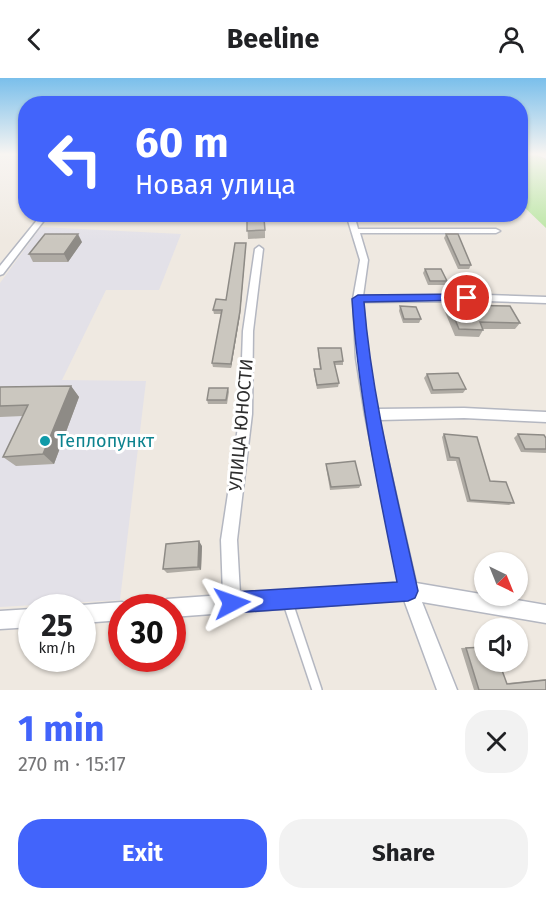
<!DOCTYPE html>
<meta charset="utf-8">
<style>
:root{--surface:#fff;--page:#f2f2f2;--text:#202124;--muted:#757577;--accent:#4264fb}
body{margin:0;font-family:"Fira Sans",sans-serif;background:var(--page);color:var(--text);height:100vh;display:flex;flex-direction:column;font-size:22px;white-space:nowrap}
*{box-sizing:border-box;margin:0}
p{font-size:20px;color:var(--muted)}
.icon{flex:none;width:33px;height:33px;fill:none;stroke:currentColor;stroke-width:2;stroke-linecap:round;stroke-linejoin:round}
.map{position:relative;height:612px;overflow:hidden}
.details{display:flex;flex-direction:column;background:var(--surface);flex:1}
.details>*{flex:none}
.top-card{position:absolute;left:18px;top:18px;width:510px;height:126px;border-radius:24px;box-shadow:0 2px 4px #0004;background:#4264fb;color:#fff;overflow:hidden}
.needle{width:39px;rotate:137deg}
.fabs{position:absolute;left:474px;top:474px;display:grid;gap:12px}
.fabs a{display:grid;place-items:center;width:54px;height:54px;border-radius:50%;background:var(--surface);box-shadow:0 2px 4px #0004;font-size:30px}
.speed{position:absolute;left:18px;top:516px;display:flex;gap:12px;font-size:30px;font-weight:700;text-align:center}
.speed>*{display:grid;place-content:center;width:78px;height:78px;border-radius:50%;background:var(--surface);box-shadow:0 2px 4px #0004;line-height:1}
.speed small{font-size:15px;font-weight:400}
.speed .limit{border:9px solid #d22;background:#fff;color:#111}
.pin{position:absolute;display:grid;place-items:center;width:51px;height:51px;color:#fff;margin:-26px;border:3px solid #fff;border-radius:50%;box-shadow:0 2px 6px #0007}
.me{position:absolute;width:66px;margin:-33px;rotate:86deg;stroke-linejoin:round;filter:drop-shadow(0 0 4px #0008)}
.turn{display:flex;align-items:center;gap:21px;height:126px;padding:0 18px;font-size:27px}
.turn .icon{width:78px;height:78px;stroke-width:2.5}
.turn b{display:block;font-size:42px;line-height:51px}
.round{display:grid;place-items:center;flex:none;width:63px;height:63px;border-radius:24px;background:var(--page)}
.overview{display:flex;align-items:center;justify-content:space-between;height:102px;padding:0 18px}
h1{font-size:36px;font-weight:700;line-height:45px;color:var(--accent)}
.primary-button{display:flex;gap:12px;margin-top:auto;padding:12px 18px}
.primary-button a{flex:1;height:69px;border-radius:24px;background:var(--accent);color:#fff;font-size:24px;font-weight:700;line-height:69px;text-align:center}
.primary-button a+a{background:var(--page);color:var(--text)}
header{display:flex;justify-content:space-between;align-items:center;height:78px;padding:0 18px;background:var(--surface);font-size:27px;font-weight:700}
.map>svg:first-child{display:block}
.industrial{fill:#e3e1e8}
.green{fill:#b6e59e}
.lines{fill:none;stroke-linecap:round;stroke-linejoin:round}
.lane-far1-casing{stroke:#b4b7c1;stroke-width:4.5}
.lane-casing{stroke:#b4b7c1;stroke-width:12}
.street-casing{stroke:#b4b7c1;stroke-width:3}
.lane-far1{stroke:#fff;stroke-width:3}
.lane{stroke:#fff;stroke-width:9}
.street{fill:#fff;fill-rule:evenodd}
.wall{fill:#afaba4}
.shaded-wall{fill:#8e8b86}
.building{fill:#cbc7bf;stroke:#8e8b86;stroke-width:1.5}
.route{fill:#4264fb;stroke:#2b41a3;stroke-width:1.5}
.culture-dot{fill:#0f9aa8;stroke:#fff;stroke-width:2}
.labels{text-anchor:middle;stroke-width:6;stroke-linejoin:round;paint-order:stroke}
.street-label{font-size:18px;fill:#2e2e2e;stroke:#fff}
.culture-label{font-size:18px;fill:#0d838f;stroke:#fff;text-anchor:start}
</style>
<header><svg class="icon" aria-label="back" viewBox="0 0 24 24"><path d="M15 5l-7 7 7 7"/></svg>Beeline<svg class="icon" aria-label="person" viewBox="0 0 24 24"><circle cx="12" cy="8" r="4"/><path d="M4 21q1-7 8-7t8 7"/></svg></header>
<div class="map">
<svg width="546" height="612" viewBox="0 0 546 612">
<rect width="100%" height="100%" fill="#efe9e1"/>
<path class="industrial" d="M 41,149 L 181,156 L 159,212 L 106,212 L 62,302 L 146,303 L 120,522 L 0,529 L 0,205 Z"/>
<path class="green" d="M 520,77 L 546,77 L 546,150 L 521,126 Z"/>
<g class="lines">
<g class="lane-far1-casing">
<path id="lane-far1" d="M 539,76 L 546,79"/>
</g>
<g class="lane-casing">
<path id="lane" d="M 288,525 L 317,612"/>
</g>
<g class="street-casing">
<path id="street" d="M 42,136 L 49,136 L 3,196 L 0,197 L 0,188 Z
M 346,136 L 354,136 L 358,151 L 496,151 L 500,153 L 496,155 L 360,155 L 368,182 L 363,218 L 486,217 L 546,219 L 546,225 L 486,223 L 363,224 L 368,280 L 376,331 L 464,330 L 546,334 L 546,344 L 464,340 L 379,342 L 416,505 L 546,527 L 546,545 L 422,524 L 457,612 L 437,612 L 404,522 L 172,539 L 172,530 L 158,530 L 161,524 L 167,521 L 223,517 L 221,462 L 240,336 L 243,253 L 255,171 L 259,168 L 263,171 L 253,253 L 252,336 L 237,462 L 240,516 L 399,505 L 365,337 L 356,280 L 353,221 L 360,182 Z
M 122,524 L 128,527 L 130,530 L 122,530 L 122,542 L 82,545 L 82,530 L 76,530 L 82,527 Z
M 32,531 L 32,549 L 0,551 L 0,533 Z"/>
</g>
<use href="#lane-far1" class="lane-far1"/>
<use href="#lane" class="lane"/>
<use href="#street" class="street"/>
</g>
<path class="wall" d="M 247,142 L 265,152 L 265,160 L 248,161 Z
M 446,156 L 471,187 L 469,191 L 458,191 L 444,160 Z
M 82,164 L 68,184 L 33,184 L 29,176 Z
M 246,165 L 240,237 L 231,290 L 213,289 L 212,285 L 221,236 L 214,236 L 213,232 L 226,222 Z
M 425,191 L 447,203 L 445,207 L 428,207 L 423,195 Z
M 449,227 L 520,245 L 515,251 L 483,251 L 483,252 L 479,259 L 455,258 L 445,234 Z
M 400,228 L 421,241 L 419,245 L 403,245 L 399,233 Z
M 318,270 L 343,283 L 343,287 L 335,287 L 339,305 L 338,309 L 317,311 L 314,295 L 314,291 L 320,291 L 318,274 Z
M 427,296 L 466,311 L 463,315 L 431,316 L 424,300 Z
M 71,308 L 79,319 L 54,386 L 16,388 L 3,379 L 23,338 L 0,339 L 0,309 Z
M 228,310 L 229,314 L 227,326 L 208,326 L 207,322 Z
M 444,356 L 490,403 L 514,425 L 509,427 L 467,424 L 456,383 L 447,383 L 442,359 Z
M 518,356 L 546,360 L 546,375 L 521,374 L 514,360 Z
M 326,386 L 361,407 L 359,410 L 330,412 L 326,389 Z
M 202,468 L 201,492 L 167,495 L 163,491 Z
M 484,569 L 507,605 L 546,601 L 546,612 L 474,612 L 461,570 Z"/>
<path class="shaded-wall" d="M 78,156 L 82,164 L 68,184 L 64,176 Z
M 246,165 L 240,237 L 231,290 L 231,286 Z
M 71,308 L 79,319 L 54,386 L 43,376 Z
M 199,463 L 202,468 L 201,492 L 198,489 Z"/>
<path class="building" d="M 264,141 L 265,152 L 247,153 L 247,142 Z
M 45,156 L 78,156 L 64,176 L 29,176 Z
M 446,156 L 458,156 L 471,187 L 460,187 Z
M 235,165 L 246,165 L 240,233 L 231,286 L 212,285 L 222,232 L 213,232 L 216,221 L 226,222 Z
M 425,191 L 441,191 L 447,203 L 430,203 Z
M 449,227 L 510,228 L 520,245 L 480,244 L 483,252 L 459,251 Z
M 400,228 L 416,229 L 421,241 L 404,241 Z
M 318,270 L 341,270 L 343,283 L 334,284 L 339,305 L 317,307 L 314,291 L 321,291 Z
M 458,295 L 466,311 L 433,312 L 427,296 Z
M 71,308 L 43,376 L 3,379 L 28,327 L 0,328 L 0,309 Z
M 209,310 L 228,310 L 226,322 L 207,322 Z
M 444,356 L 477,359 L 490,403 L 506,404 L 514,425 L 470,422 L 459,380 L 450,379 Z
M 518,356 L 544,357 L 546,360 L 546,371 L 525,371 Z
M 355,383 L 361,407 L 331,409 L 326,386 Z
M 199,463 L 198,489 L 163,491 L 166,466 Z
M 484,569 L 484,584 L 499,584 L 507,606 L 546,602 L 546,612 L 479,612 L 466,570 Z"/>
<linearGradient id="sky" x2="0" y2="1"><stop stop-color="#7abfeb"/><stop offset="0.47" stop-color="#f8f5f2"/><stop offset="1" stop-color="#f8f5f2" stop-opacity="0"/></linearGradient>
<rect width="546" height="162" fill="url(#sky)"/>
<path class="route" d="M 467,216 L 471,217 L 471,222 L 364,224 C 372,323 397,417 418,513 L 415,520 L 408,523 L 232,535 L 225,532 L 222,525 L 225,517 L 232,514 L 397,504 C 378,410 358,317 352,221 L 358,217 Z"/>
<circle class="culture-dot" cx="45" cy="363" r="6"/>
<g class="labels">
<g class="street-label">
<text transform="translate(241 347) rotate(-85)" y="6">УЛИЦА ЮНОСТИ</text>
</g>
<g class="culture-label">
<text x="57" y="369">Теплопункт</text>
</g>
</g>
</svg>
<div class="fabs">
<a><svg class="needle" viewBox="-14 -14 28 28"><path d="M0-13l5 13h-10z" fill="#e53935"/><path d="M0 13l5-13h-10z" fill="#757577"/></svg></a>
<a><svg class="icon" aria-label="sound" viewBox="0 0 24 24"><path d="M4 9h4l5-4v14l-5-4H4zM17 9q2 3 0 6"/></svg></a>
</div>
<div class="speed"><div>25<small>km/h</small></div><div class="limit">30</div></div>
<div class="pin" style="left:467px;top:220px;background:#d93025"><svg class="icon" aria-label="arrive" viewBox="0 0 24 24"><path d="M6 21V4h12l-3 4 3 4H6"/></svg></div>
<svg class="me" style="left:232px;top:525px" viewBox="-20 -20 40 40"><path d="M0-17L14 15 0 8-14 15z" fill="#4264fb" stroke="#fff" stroke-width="4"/></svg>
<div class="top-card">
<div class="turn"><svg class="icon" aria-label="left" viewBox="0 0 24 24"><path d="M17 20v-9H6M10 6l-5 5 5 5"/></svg><div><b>60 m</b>Новая улица</div></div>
</div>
</div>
<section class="details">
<div class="overview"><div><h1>1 min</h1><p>270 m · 15:17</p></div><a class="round"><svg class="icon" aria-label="close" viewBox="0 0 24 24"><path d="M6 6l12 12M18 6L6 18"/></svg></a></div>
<div class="primary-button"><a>Exit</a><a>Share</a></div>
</section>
